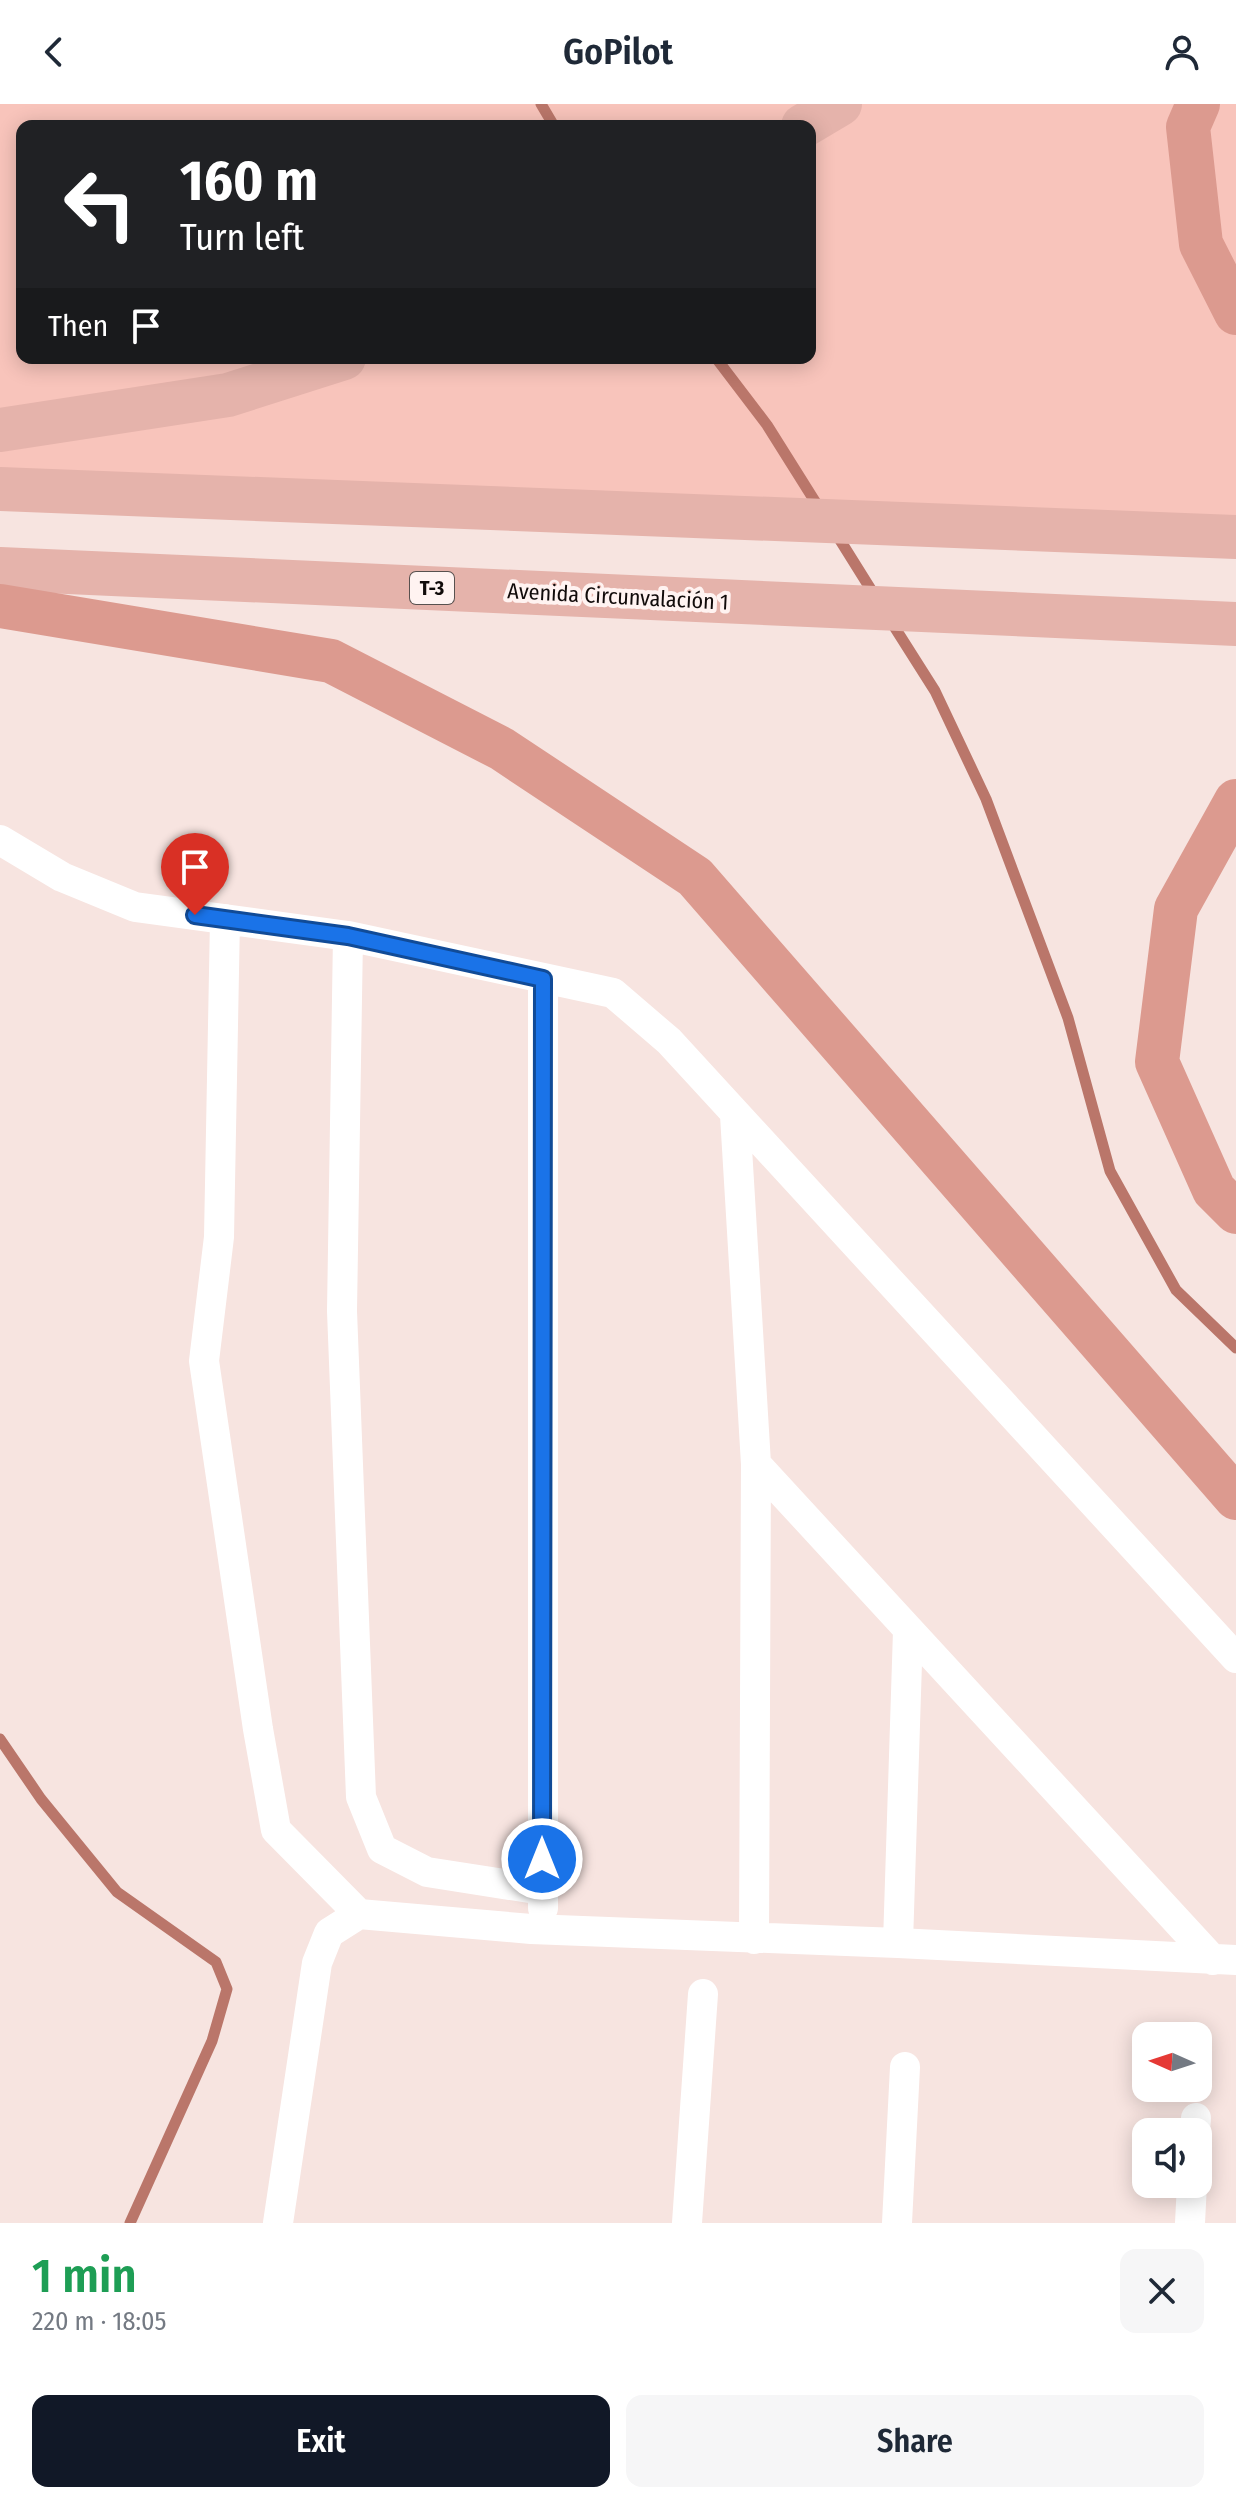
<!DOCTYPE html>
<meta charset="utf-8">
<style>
:root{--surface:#fff;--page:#f6f6f7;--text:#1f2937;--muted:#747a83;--accent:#111827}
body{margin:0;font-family:"Fira Sans Condensed",sans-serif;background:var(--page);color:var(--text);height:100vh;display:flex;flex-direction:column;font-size:30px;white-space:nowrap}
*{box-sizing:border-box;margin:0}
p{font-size:26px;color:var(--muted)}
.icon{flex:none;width:44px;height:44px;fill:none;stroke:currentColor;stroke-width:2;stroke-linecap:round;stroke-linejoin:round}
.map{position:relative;height:2119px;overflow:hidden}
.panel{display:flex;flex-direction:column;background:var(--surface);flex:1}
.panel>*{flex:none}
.top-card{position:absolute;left:16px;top:16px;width:800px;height:244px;border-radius:16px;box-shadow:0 4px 20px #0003;background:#202124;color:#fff;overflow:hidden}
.needle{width:52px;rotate:273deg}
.buttons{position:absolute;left:1132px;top:1918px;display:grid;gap:16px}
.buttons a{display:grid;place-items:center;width:80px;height:80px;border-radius:16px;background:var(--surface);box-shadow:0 4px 20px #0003;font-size:40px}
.pin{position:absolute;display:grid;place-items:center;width:68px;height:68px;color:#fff;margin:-82px -34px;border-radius:50% 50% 50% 0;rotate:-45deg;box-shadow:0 0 8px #0007}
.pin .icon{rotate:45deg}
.me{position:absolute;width:88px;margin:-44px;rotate:0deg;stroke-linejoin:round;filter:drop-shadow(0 0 6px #0008)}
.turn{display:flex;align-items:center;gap:28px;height:168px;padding:0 32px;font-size:36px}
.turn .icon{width:104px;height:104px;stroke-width:2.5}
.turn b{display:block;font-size:56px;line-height:68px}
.then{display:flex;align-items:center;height:76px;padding:0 32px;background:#0003;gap:16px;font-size:30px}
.round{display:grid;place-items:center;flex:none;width:84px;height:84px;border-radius:16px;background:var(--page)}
.summary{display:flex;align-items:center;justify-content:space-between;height:136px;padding:0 32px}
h1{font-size:48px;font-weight:600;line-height:60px;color:#1e9e55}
.button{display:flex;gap:16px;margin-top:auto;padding:16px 32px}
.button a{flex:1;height:92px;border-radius:16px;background:var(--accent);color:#fff;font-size:32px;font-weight:600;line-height:92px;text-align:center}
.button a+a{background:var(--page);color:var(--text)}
header{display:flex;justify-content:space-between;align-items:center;height:104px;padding:0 32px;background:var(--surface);font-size:36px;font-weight:600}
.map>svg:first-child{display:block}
.green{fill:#f8c4bb;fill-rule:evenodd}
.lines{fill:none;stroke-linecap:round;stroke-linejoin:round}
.stream{stroke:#ba766a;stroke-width:11}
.minor{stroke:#fff;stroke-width:30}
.primary{stroke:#e5b3ab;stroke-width:44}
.trunk{stroke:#dc9a8f;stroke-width:44}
.route-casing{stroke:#114b97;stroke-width:20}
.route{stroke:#1a73e8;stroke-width:14}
.labels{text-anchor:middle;stroke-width:8;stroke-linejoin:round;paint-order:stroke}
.shield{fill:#fff3f1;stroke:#58514f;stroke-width:2}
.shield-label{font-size:20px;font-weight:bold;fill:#110b0a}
.street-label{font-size:22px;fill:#110b0a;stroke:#fff3f1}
</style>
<header><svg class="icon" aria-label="back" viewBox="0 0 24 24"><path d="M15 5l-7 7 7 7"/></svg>GoPilot<svg class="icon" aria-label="person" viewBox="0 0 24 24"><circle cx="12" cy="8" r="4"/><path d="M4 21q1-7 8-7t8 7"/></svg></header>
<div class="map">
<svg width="1236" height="2119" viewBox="0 0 1236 2119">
<rect width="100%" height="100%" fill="#f7e4e0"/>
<path class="green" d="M 0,0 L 1236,0 L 1236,433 L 0,385 ZM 22,22 L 810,22 L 810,254 L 22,254 Z"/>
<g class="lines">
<path class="stream" d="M 541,0 L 554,22
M 716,254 L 767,321 L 821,407
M 835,428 L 875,492
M 890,516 L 935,587 L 986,695 L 1068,914 L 1110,1067 L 1176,1186 L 1236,1244
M 0,1635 L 41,1695 L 117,1788 L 216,1858 L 227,1885 L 212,1937 L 130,2119"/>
<path class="minor" d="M 0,736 L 62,773 L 135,803 L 348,832 L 613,889 L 669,937 L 1236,1554
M 225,815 L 219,1133 L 204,1257 L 258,1625 L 276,1726 L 359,1810
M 348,832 L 342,1207 L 361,1693 L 382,1745 L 427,1768 L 542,1786
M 543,875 L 543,1804
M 735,1011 L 756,1360 L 754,1835
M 756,1360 L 1213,1856
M 898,1839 L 908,1527
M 1195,2028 L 1196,2014
M 278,2119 L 317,1859 L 329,1829 L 359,1810 L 531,1825 L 898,1839 L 1236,1856
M 687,2119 L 703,1890
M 897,2119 L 905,1963
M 1190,2119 L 1192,2080"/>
<path class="primary" d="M 803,22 L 840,0
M 0,326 L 228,291 L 344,254
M 0,385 L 1236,433
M 0,465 L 1236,520"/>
<path class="trunk" d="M 1198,0 L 1188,23 L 1201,140 L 1236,209
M 0,502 L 331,557 L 502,645 L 695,773 L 1236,1394
M 1236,697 L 1176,805 L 1157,958 L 1214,1086 L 1236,1108"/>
</g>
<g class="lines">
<g class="route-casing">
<path id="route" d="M 195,811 L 348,832 L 543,875 L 542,1755"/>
</g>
<use href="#route" class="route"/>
</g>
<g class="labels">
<rect class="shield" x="410" y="468" width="44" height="32" rx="6"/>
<g class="shield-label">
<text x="432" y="491">T-3</text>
</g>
<g class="street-label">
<text transform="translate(618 492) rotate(3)" y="8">Avenida Circunvalación 1</text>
</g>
</g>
</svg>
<div class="buttons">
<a><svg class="needle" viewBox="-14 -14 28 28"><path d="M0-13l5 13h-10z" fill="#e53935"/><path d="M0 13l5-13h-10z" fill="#747a83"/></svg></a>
<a><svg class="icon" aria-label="sound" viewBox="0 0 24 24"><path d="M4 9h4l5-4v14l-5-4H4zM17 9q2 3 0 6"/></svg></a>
</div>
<div class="pin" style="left:195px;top:811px;background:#d93025"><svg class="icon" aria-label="arrive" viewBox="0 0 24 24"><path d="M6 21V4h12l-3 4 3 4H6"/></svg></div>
<svg class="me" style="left:542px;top:1755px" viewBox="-20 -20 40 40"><circle r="17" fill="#1a73e8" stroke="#fff" stroke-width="3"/><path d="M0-11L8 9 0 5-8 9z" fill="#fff"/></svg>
<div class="top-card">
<div class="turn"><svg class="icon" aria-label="left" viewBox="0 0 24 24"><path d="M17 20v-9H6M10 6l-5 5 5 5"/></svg><div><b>160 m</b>Turn left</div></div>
<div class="then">Then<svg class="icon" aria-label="arrive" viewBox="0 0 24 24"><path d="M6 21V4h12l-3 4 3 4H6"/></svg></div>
</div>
</div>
<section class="panel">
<div class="summary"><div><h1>1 min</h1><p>220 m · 18:05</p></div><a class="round"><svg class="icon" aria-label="close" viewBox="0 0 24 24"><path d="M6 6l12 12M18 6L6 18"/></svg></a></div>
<div class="button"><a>Exit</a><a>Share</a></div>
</section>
